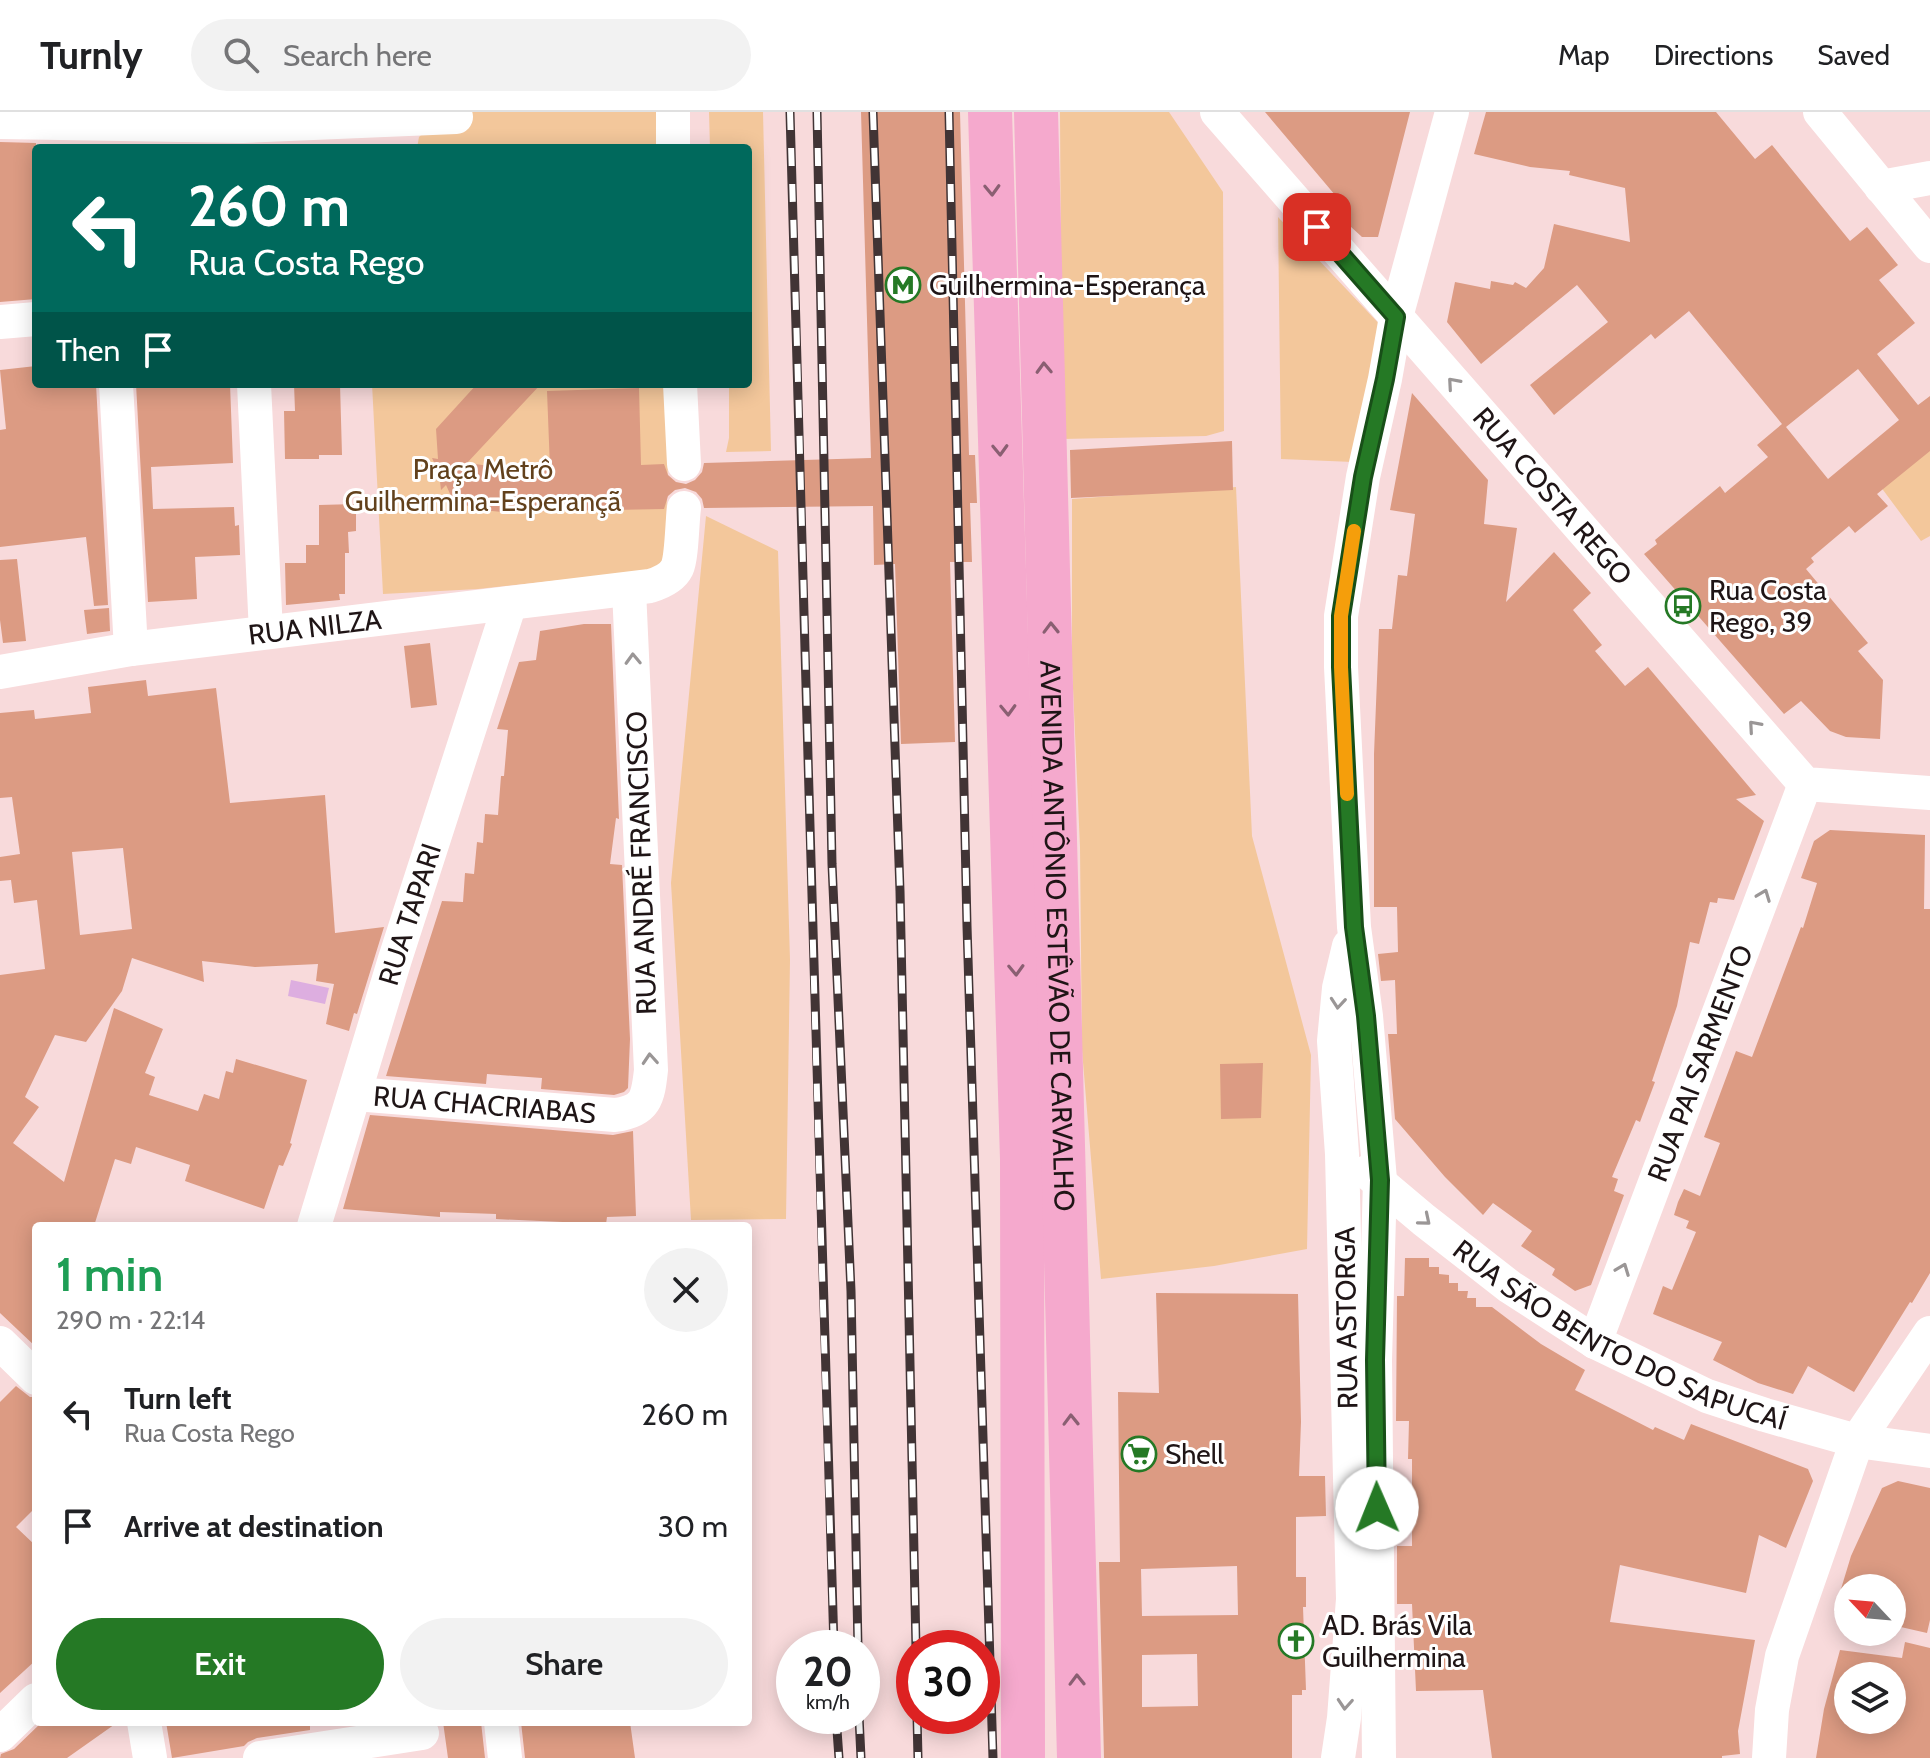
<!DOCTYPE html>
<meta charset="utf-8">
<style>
:root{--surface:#fff;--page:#f2f2f2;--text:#202124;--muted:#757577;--line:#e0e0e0;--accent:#257925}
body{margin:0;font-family:Cabin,sans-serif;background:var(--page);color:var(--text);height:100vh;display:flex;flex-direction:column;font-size:30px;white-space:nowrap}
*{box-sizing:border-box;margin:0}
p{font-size:26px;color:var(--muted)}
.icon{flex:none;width:44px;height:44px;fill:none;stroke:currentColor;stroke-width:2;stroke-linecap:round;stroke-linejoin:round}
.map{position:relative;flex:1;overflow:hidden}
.drawer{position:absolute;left:32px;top:1110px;width:720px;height:504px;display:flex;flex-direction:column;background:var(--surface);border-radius:8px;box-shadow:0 4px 20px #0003}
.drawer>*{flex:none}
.banner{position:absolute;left:32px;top:32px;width:720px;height:244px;border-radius:8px;box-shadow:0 4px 20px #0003;background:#00695c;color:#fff;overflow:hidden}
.needle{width:52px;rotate:296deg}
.fabs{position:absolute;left:1834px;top:1462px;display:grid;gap:16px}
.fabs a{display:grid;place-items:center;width:72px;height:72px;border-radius:50%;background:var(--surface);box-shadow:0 4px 20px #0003;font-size:40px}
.speed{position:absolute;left:776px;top:1518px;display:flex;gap:16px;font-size:40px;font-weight:700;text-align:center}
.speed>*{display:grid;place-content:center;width:104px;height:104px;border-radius:50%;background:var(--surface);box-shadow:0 4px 20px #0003;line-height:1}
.speed small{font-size:20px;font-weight:400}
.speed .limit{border:12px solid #d22;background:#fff;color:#111}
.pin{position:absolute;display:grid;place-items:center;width:68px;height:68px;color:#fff;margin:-34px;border-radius:16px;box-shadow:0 4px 12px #0006}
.me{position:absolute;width:88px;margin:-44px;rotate:359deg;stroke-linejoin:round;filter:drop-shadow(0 0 6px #0008)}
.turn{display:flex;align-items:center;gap:28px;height:168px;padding:0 24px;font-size:36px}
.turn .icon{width:104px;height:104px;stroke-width:2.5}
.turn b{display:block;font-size:56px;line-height:68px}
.then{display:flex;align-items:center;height:76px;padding:0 24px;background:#0003;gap:16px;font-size:30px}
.round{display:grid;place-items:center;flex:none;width:84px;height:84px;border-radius:42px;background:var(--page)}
.overview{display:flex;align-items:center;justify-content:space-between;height:136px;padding:0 24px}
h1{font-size:48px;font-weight:600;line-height:60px;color:#1e9e55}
.button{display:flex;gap:16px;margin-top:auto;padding:16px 24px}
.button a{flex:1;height:92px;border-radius:48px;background:var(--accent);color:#fff;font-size:32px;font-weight:600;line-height:92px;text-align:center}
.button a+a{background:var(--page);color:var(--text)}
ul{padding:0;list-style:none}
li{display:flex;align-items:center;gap:24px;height:112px;padding:0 24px}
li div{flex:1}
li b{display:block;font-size:30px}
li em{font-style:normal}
header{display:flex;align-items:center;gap:48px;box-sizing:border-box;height:112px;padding:0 40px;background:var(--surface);border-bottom:2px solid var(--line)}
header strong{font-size:38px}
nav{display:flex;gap:44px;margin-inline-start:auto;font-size:28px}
.search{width:560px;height:72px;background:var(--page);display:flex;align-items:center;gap:20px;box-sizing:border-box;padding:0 28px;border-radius:44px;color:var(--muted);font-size:30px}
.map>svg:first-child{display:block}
.green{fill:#f3c79b}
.water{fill:#ddaee0}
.building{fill:#dc9b83;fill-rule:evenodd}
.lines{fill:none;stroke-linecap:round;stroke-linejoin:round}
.minor{stroke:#fff;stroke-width:34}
.highway{stroke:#f5a9cd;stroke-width:44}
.rail-casing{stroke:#413435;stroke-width:9}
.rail{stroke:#fff;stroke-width:6;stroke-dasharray:18;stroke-linecap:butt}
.oneway{stroke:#8a5f72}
.oneway2{stroke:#9a9696}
.route-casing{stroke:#184f18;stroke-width:20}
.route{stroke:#257925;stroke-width:14}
.slow{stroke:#f59e0b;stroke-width:14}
.labels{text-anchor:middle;stroke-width:6;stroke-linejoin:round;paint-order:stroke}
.poi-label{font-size:28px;fill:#1f1516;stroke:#fff;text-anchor:start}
.park-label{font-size:28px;fill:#62411c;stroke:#fff}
.street-label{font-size:28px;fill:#1f1516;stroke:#fff}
</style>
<header>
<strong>Turnly</strong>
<div class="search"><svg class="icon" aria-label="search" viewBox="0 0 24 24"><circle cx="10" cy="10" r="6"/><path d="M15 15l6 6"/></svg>Search here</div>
<nav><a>Map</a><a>Directions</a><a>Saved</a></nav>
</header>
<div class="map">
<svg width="1930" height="1646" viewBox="0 0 1930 1646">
<rect width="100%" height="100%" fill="#f8dadb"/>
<path class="green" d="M 444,0 L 656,0 L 659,36 L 417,36 L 419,25 Z
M 709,0 L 763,0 L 771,339 L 726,340 L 729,326 L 729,272 L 748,272 L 748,36 L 710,36 Z
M 1060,0 L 1169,0 L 1223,80 L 1224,319 L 1206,324 L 1062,327 Z
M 1278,105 L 1385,218 L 1353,350 L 1281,347 Z
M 372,272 L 670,272 L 665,457 L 478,477 L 383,482 Z
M 1930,309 L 1930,424 L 1921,429 L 1866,355 Z
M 1236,375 L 1252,724 L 1311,943 L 1307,1137 L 1214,1154 L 1101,1167 L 1082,938 L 1080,735 L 1072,553 L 1072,387 Z
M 706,404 L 778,439 L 790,848 L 786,1107 L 691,1108 L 671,771 Z"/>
<path class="water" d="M 291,868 L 329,876 L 325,892 L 288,884 Z"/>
<path class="building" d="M 861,0 L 960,0 L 969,343 L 975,343 L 977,391 L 970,391 L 972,450 L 950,450 L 955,630 L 901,632 L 895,452 L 874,453 L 873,394 L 704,396 L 702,387 L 696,380 L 685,376 L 675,378 L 668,384 L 664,397 L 502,400 L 473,397 L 451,384 L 446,373 L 441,378 L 439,361 L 432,346 L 438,347 L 436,317 L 477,272 L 541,272 L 467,351 L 515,357 L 550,356 L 547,279 L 639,276 L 641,353 L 664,352 L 668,363 L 676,370 L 686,372 L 695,368 L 702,360 L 704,351 L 871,346 Z
M 1265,0 L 1410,0 L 1378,125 L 1362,125 L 1338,103 L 1346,96 Z
M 1486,0 L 1716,0 L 1755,47 L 1772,33 L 1850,129 L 1867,115 L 1898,153 L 1879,168 L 1915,211 L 1877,242 L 1918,293 L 1930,284 L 1930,339 L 1877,382 L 1888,394 L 1855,421 L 1849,414 L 1811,446 L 1814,450 L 1806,457 L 1868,531 L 1858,539 L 1883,568 L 1880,627 L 1846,625 L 1830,619 L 1801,589 L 1784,602 L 1644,442 L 1657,432 L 1655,428 L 1720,374 L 1725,381 L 1768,345 L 1757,333 L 1782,312 L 1689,199 L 1655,227 L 1651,222 L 1554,303 L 1530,273 L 1608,210 L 1577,173 L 1481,252 L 1447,210 L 1455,170 L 1490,177 L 1491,169 L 1513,173 L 1515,170 L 1526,176 L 1544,156 L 1554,112 L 1630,130 L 1625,76 L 1569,63 L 1570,59 L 1530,55 L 1474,42 ZM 1858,257 L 1899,308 L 1828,367 L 1786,315 Z
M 0,30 L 36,31 L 36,187 L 0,190 Z
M 36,254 L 36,272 L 96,272 L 108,493 L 94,494 L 86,425 L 0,435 L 0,318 L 6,317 L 0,258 Z
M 136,272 L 230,272 L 233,351 L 151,355 L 153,397 L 234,395 L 235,414 L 239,413 L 240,443 L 195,445 L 197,487 L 148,490 Z
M 294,272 L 340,272 L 342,343 L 319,343 L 319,347 L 285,347 L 284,299 L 295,299 Z
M 1412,281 L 1488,368 L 1484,412 L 1517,416 L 1506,490 L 1554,440 L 1591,481 L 1573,498 L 1602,533 L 1595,539 L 1625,574 L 1648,555 L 1756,683 L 1736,687 L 1764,709 L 1734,788 L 1718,786 L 1717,791 L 1710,790 L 1699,832 L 1690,830 L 1677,894 L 1652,969 L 1655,970 L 1640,1010 L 1636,1008 L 1612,1065 L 1618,1067 L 1614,1079 L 1624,1083 L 1591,1173 L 1575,1179 L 1552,1163 L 1555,1157 L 1521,1134 L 1532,1119 L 1493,1091 L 1483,1103 L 1445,1065 L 1395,1007 L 1388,922 L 1397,922 L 1395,868 L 1381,869 L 1378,842 L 1398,840 L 1397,795 L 1374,795 L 1374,642 L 1379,517 L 1392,517 L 1398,463 L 1407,464 L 1415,402 L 1390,398 Z
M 1232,329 L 1233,378 L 1071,386 L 1070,338 Z
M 356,392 L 356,419 L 348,420 L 349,441 L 345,441 L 345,482 L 339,482 L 340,488 L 286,493 L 285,451 L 306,451 L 306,433 L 319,433 L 319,393 Z
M 17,447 L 26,529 L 3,531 L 0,508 L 0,448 Z
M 109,496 L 110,519 L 87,522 L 84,498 Z
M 584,512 L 611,512 L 619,707 L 616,706 L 610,752 L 622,753 L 630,927 L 628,976 L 624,980 L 614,983 L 541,977 L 542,966 L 487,962 L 486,972 L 386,964 L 442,789 L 463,790 L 465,761 L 474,762 L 477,730 L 483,731 L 485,702 L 498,703 L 501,664 L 504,664 L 508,618 L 497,617 L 519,550 L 536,548 L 540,519 Z
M 430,531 L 437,593 L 411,596 L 404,534 Z
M 146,568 L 148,584 L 216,576 L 230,691 L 325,683 L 335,821 L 384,815 L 357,902 L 354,901 L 349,919 L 326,912 L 334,872 L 316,869 L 318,852 L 255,855 L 202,849 L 204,870 L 132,846 L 122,879 L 86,930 L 55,923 L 25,985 L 39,995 L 13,1031 L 64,1070 L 114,896 L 163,917 L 145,961 L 155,965 L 149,983 L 198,999 L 204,982 L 219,987 L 226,959 L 233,961 L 236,947 L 307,968 L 290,1031 L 292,1032 L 283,1054 L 279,1053 L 264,1097 L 185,1069 L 190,1053 L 136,1035 L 131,1052 L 115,1047 L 94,1114 L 36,1114 L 36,1235 L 0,1201 L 0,863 L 45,857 L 37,788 L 14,791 L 11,768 L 0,769 L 0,745 L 20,742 L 12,685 L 0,686 L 0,601 L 34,598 L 35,607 L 91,601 L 88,575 ZM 123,736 L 132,817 L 80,823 L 72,740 Z
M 1830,718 L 1925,723 L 1924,797 L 1930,797 L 1930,1161 L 1912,1191 L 1910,1190 L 1854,1280 L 1808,1254 L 1793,1282 L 1758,1271 L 1713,1248 L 1722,1230 L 1653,1202 L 1663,1174 L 1672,1178 L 1696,1120 L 1686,1116 L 1689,1109 L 1674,1103 L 1678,1090 L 1684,1077 L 1700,1084 L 1720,1031 L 1704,1025 L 1736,939 L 1752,945 L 1801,815 L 1803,816 L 1817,771 L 1801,766 L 1814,729 Z
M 1263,951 L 1261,1006 L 1221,1007 L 1220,952 Z
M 370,1003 L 613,1023 L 633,1019 L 636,1104 L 607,1105 L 606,1112 L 496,1107 L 496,1102 L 440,1100 L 440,1105 L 343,1097 Z
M 1405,1146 L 1429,1146 L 1429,1155 L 1439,1155 L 1439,1162 L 1449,1163 L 1449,1171 L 1458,1171 L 1458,1179 L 1468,1179 L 1467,1186 L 1476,1186 L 1476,1195 L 1492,1195 L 1541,1232 L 1585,1258 L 1575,1278 L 1653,1318 L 1655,1315 L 1684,1328 L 1691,1312 L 1808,1357 L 1813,1369 L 1786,1436 L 1759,1423 L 1746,1481 L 1620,1453 L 1610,1510 L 1755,1528 L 1738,1619 L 1740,1642 L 1722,1644 L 1722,1646 L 1492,1646 L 1483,1578 L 1416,1579 L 1412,1492 L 1397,1492 L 1397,1434 L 1412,1434 L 1412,1347 L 1408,1347 L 1409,1309 L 1396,1309 L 1397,1184 L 1404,1184 Z
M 1156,1181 L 1298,1182 L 1301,1310 L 1299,1364 L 1325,1364 L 1326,1404 L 1296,1405 L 1296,1465 L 1306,1465 L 1306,1495 L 1303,1495 L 1306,1578 L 1302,1578 L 1302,1583 L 1292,1583 L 1292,1646 L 1104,1646 L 1099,1450 L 1120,1450 L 1118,1280 L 1159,1281 ZM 1237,1454 L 1238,1503 L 1142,1504 L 1141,1457 ZM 1197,1542 L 1198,1594 L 1142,1595 L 1142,1543 Z
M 16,1274 L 30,1285 L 36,1285 L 36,1395 L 16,1415 L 36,1434 L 36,1548 L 0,1581 L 0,1290 Z
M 1898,1369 L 1930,1376 L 1930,1508 L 1927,1521 L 1892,1513 L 1892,1476 L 1848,1476 L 1848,1503 L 1834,1500 L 1851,1444 L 1882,1376 Z
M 1905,1530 L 1930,1536 L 1930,1646 L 1816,1646 L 1824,1597 L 1840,1538 L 1902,1546 ZM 1848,1564 L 1892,1564 L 1892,1608 L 1848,1608 Z
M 42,1610 L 118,1610 L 67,1646 L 0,1646 L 1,1642 L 14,1637 Z
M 166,1610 L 310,1610 L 310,1618 L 257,1626 L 248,1630 L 244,1634 L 172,1646 Z
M 443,1610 L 481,1610 L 485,1646 L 448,1646 Z
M 521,1610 L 630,1610 L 635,1646 L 525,1646 Z"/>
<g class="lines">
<g class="minor">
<path d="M 673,0 L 673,36"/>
<path id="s1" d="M 1217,0 L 1805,672 L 1930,681"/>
<path d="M 1820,0 L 1930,134"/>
<path d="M 0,10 L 242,14 L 456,5"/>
<path d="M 1881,75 L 1930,66"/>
<path d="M 0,210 L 36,207"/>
<path d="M 116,272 L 131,537"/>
<path d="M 254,272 L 266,520"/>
<path d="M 680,272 L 684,352"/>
<path id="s2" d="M 0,560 L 131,537 L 650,474 C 660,471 672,466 677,456 C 682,445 682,410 684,396"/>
<path id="s3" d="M 355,982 L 615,1003 C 646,999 648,986 651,958 L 629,478"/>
<path id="s4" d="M 1367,1060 L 1424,1108 L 1510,1175 L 1595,1230 L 1707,1284 L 1765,1303 L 1857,1329 L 1930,1339"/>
<path id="s5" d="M 314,1114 L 395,847 L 510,491"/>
<path id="s6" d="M 1595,1230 L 1805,672"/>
<path d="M 0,1231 L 36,1266"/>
<path d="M 144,1610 L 150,1646"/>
<path d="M 501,1610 L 505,1646"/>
<path d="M 0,1623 L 36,1588"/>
<path d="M 260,1646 L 422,1621"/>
<path d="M 1338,1646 L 1344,1606 L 1353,1487 L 1342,1042 L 1334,929 L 1339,876 L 1349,834"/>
<path d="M 1379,1646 L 1375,1248 L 1380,1068 L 1366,904 L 1354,815 L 1341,555 L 1341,504 L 1363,365 L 1385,267 L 1396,205 L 1452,0"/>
<path d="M 1769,1646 L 1772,1598 L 1782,1544 L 1857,1329 L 1930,1221"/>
</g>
<g class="highway">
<path d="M 990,0 L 1022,1047 L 1023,1646"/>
<path id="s7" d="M 1036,0 L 1079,1646"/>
</g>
<g class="rail-casing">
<path id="rail" d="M 790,0 C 806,512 816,1024 834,1536
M 817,0 L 832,752 L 851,1179 L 858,1536
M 873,0 L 900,779 L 916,1536
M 949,0 L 967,814 L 993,1646
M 836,1604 L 839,1646
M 859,1604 L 861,1646
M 917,1604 L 918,1646"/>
</g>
<use href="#rail" class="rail"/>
</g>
<defs><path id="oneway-chevron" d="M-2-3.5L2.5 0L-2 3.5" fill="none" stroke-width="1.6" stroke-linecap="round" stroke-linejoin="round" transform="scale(2)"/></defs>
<g class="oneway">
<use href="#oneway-chevron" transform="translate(992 78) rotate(88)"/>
<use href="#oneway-chevron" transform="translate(1044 256) rotate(-92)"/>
<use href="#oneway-chevron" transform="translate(1000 338) rotate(88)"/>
<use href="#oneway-chevron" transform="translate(1051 516) rotate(-91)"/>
<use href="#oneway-chevron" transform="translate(1008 598) rotate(88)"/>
<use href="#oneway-chevron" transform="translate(1016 858) rotate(88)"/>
<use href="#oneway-chevron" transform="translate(1071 1308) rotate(-91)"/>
<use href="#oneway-chevron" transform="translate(1077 1568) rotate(-91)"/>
</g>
<g class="oneway2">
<use href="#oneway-chevron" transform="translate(1453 271) rotate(-131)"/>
<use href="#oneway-chevron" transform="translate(633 547) rotate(-92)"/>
<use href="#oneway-chevron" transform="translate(1754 614) rotate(-131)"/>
<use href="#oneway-chevron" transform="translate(1764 783) rotate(-69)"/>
<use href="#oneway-chevron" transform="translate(1338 891) rotate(95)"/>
<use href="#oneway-chevron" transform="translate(650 947) rotate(-94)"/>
<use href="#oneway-chevron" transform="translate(1425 1108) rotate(40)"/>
<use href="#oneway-chevron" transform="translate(1623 1157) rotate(-69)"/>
<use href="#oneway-chevron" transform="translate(1345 1592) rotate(94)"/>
</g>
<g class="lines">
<g class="route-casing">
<path id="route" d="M 1317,115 L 1396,205 L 1385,267 L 1363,365 L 1341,504 L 1341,555 L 1354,815 L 1366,904 L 1380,1068 L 1375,1248 L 1377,1396"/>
</g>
<use href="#route" class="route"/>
<path class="slow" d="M 1347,682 L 1341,555 L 1341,504 L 1354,419"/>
</g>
<defs>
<g id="metro-ring" transform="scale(1.8)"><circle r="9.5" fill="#fff" stroke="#257925" stroke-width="1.5"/><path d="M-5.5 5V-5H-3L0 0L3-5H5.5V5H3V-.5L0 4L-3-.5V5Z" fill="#257925"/></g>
<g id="bus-ring" transform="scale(1.8)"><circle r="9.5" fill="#fff" stroke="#257925" stroke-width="1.5"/><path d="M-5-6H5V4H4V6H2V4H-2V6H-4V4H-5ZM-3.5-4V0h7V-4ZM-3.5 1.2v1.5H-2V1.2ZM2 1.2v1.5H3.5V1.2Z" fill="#257925"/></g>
<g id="supermarket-ring" transform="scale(1.8)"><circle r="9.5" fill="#fff" stroke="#257925" stroke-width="1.5"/><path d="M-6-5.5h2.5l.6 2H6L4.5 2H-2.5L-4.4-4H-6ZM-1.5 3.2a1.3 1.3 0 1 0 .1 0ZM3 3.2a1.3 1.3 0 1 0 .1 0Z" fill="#257925"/></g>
<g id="church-ring" transform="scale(1.8)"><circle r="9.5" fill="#fff" stroke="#257925" stroke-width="1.5"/><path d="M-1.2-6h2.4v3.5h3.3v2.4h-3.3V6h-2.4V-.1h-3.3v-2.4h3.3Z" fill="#257925"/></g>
</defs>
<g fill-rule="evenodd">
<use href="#metro-ring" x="903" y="173"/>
<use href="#bus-ring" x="1683" y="494"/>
<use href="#supermarket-ring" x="1139" y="1342"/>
<use href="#church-ring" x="1296" y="1529"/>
</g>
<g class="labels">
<g class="poi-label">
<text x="929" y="183">Guilhermina-Esperança</text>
<text x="1709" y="488">Rua Costa<tspan x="1709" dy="32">Rego, 39</tspan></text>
<text x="1165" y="1352">Shell</text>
<text x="1322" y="1523">AD. Brás Vila<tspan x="1322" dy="32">Guilhermina</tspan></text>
</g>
<g class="park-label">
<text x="483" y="367">Praça Metrô<tspan x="483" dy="32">Guilhermina-Esperançã</tspan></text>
</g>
<g class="street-label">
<text dy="10" stroke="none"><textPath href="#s1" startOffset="510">RUA COSTA REGO</textPath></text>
<text dy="10" stroke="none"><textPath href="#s2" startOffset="318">RUA NILZA</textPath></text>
<text transform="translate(641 751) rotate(-92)" y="10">RUA ANDRÉ FRANCISCO</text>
<text dy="10" stroke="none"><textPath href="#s5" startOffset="326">RUA TAPARI</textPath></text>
<text dy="10" stroke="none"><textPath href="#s7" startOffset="824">AVENIDA ANTÔNIO ESTÊVÃO DE CARVALHO</textPath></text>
<text dy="10" stroke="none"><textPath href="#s6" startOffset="298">RUA PAI SARMENTO</textPath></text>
<text dy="10" stroke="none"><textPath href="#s3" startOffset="130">RUA CHACRIABAS</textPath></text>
<text transform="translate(1346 1206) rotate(-91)" y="10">RUA ASTORGA</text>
<text dy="10" stroke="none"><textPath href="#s4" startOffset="304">RUA SÃO BENTO DO SAPUCAÍ</textPath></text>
</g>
</g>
</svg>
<div class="fabs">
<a><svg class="needle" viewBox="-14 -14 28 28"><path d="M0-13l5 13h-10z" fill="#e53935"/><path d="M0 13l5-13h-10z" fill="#757577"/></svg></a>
<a><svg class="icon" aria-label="layers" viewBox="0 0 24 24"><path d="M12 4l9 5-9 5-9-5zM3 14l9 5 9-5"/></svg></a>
</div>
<div class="speed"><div>20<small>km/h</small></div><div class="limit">30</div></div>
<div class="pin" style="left:1317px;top:115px;background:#d93025"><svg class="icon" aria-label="arrive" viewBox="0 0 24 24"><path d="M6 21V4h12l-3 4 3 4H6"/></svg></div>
<svg class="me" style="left:1377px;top:1396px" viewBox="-20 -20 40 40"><circle r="19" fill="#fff"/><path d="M0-13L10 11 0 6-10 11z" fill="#257925"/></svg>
<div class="banner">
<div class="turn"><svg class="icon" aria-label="left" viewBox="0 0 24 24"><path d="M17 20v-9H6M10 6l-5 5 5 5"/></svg><div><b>260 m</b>Rua Costa Rego</div></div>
<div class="then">Then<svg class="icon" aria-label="arrive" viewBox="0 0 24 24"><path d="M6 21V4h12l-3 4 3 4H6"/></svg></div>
</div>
<section class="drawer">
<div class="overview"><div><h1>1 min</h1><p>290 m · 22:14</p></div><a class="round"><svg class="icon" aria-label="close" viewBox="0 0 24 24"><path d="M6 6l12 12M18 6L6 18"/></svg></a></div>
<ul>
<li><svg class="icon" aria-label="left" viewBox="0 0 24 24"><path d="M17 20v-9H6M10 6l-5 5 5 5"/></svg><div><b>Turn left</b><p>Rua Costa Rego</p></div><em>260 m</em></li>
<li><svg class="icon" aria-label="arrive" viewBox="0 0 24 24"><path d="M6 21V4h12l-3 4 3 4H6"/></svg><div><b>Arrive at destination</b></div><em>30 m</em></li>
</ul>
<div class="button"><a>Exit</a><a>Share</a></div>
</section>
</div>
